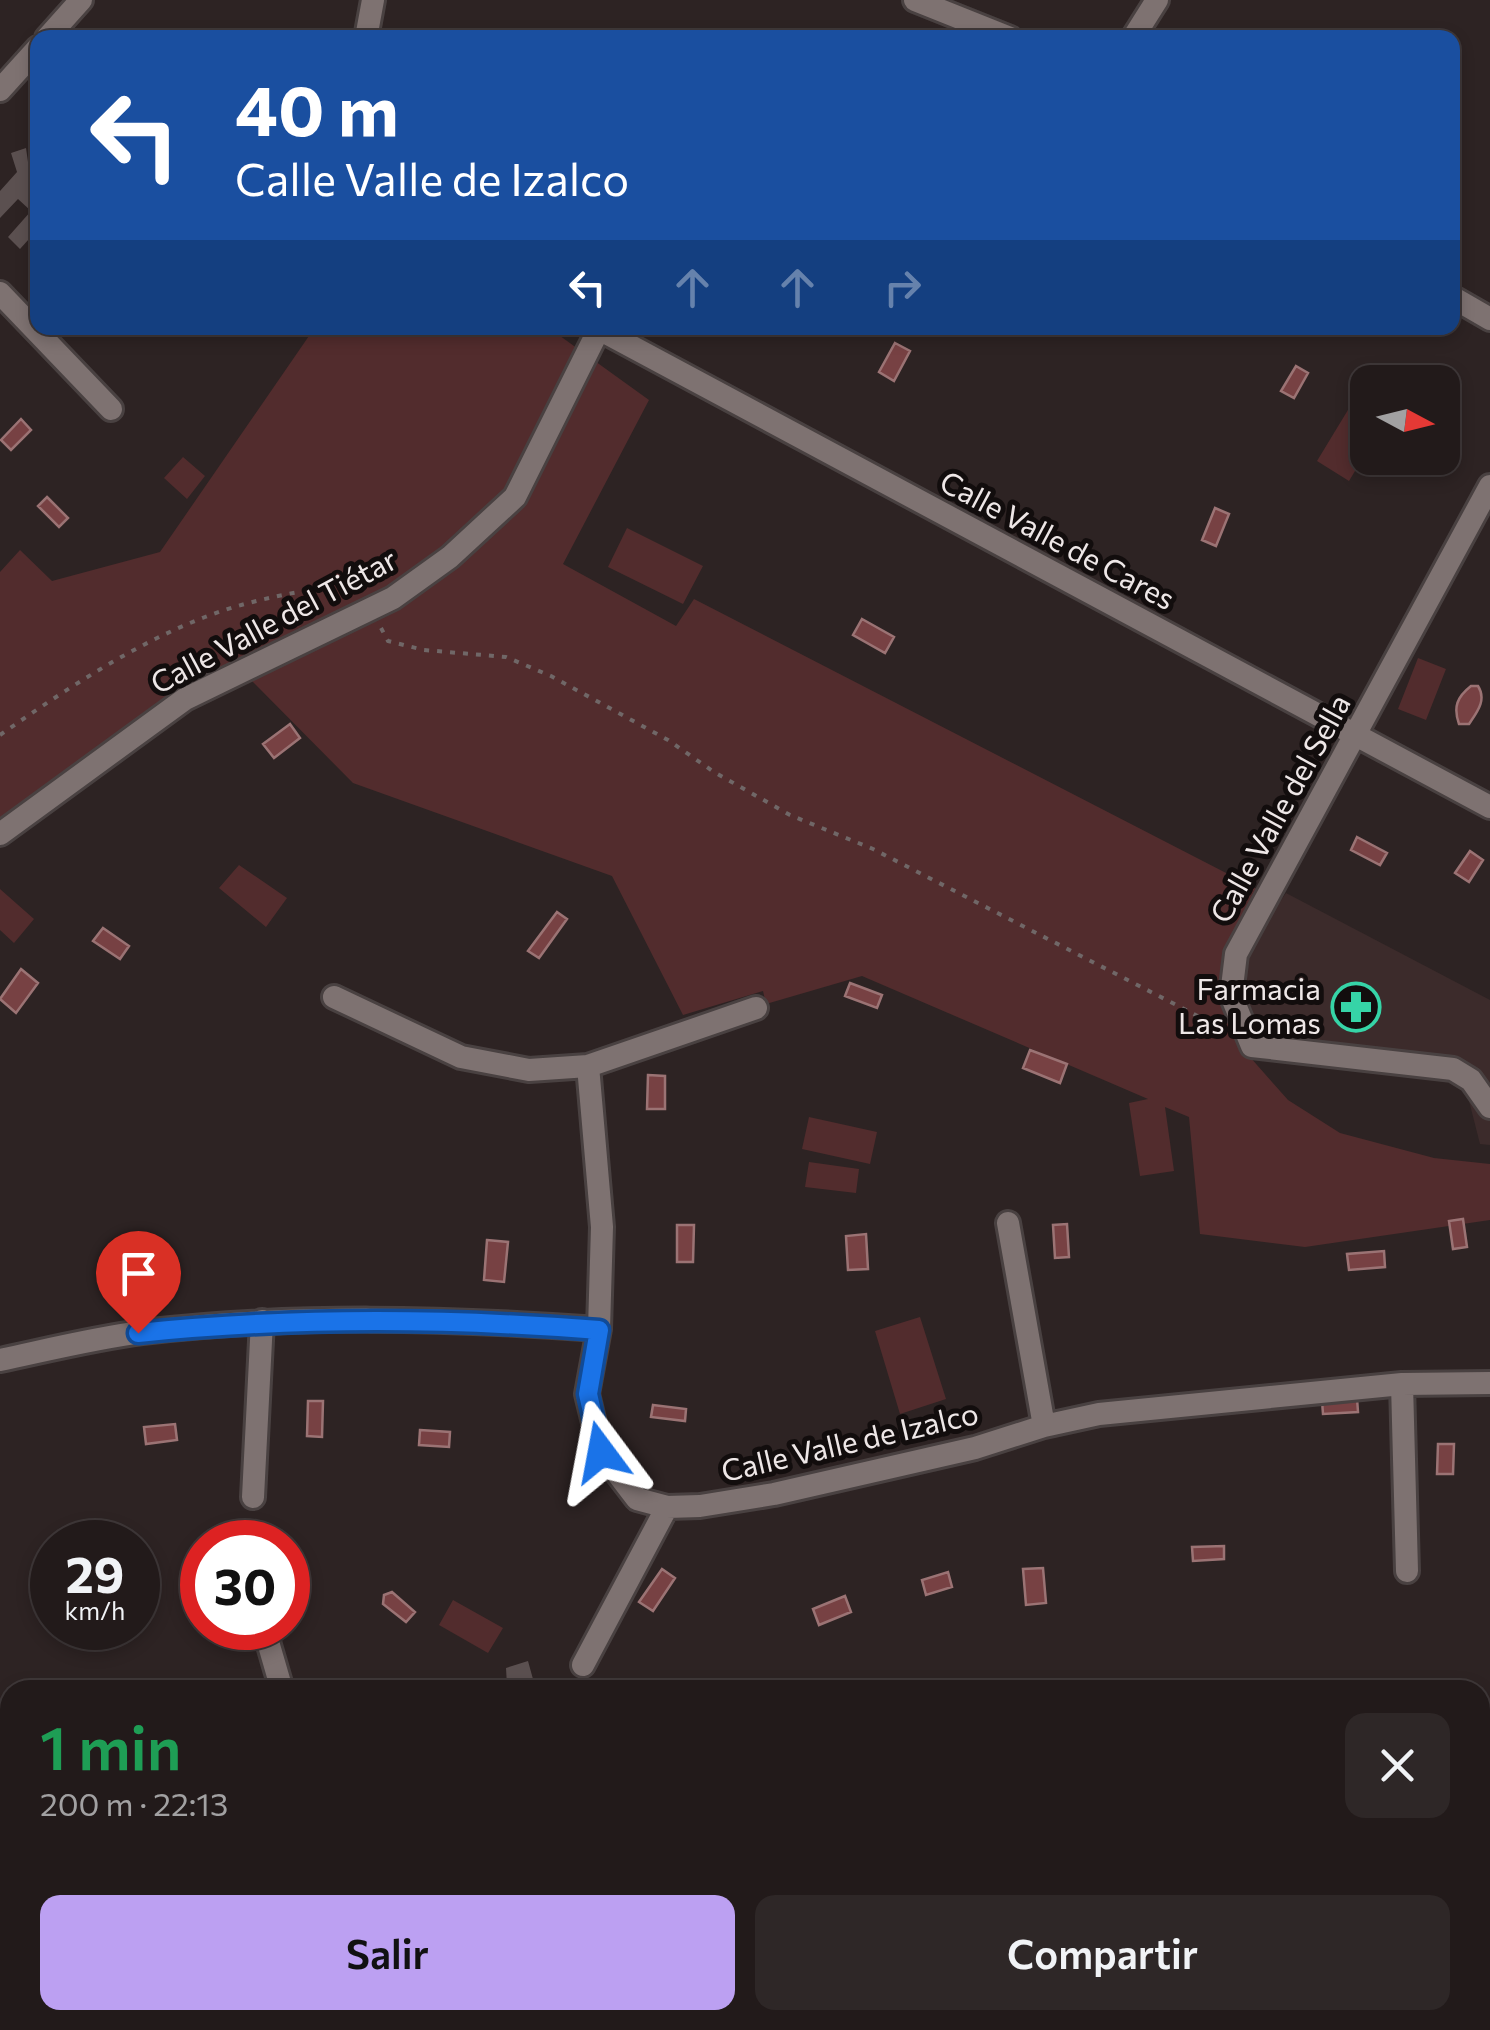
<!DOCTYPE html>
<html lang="es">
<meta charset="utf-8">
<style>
:root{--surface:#221a1a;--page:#2e2727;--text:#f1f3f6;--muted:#a2a1a2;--line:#3f3839;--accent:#bca0f2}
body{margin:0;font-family:Commissioner,sans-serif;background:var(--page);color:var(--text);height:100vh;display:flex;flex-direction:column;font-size:38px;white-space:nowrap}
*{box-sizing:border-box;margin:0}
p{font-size:32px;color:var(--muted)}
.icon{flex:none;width:55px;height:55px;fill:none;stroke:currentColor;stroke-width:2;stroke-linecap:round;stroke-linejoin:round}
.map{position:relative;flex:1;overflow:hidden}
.drawer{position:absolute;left:0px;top:1680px;width:1490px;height:350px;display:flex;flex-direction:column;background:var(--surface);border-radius:30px 30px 0 0;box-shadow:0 5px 15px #0003,0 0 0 2px var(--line)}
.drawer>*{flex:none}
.hud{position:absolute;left:30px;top:30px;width:1430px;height:305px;border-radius:20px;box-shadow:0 5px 15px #0003,0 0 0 2px var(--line);background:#1a4fa0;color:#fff;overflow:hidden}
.needle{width:65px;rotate:97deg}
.buttons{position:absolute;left:1350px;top:365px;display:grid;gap:20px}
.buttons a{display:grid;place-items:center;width:110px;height:110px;border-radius:20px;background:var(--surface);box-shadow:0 5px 15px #0003,0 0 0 2px var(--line);font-size:50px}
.speed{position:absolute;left:30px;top:1520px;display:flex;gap:20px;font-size:50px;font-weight:700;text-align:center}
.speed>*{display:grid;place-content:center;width:130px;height:130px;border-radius:50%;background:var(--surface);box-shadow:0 5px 15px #0003,0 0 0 2px var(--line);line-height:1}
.speed small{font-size:25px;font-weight:400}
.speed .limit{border:15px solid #d22;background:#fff;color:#111}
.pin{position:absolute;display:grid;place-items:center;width:85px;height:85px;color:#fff;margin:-102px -42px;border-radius:50% 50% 50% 0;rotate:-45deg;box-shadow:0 0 10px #0007}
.pin .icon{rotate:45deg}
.me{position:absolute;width:110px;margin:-55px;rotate:347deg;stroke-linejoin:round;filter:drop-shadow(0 0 8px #0008)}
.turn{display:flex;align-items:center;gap:35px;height:210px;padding:0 40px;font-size:45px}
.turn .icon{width:130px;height:130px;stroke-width:2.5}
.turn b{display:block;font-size:70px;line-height:85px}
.lanes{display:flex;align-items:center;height:95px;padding:0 40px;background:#0003;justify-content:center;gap:50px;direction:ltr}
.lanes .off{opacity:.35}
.round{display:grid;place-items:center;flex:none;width:105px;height:105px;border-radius:20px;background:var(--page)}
.head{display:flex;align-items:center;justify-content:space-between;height:170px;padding:0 40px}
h1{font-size:60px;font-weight:600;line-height:75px;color:#1e9e55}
.button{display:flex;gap:20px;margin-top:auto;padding:20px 40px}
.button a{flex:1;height:115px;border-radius:20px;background:var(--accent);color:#111;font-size:40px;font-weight:600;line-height:115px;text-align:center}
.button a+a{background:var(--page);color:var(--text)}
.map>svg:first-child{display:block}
.built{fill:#3c2b2b}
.green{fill:#522c2d}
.water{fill:#774143;stroke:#9b7374;stroke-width:2.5}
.building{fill:#5b5050}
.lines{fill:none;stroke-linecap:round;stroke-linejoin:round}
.minor-casing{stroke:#494141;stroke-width:28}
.path{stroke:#706767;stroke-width:4;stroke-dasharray:5 8;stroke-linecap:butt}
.minor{stroke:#7e7271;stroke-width:22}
.route-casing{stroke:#114b97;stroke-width:25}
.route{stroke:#1a73e8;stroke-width:18}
.labels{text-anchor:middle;stroke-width:10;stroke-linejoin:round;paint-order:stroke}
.street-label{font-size:30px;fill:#eee7e7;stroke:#120d0d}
.poi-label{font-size:30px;fill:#eee7e7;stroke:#120d0d;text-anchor:end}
</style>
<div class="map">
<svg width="1490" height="2030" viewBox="0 0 1490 2030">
<rect width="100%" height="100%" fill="#2d2323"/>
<path class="built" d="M 1286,893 L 1490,1000 L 1490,1145 L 1480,1144 L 1464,1081 L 1255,1039 L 1240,991 L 1253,941 Z"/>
<path class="green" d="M 305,328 L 549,328 L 649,400 L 563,564 L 676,626 L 694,599 L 1263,892 L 1231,945 L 1242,1048 L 1288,1100 L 1340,1133 L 1434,1158 L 1490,1164 L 1490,1220 L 1305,1247 L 1200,1234 L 1189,1117 L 1165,1107 L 1174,1171 L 1140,1176 L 1129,1103 L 1148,1099 L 862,976 L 766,1004 L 763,991 L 683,1015 L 612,876 L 353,783 L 248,677 L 178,715 L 0,845 L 0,572 L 20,550 L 52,581 L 160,552 L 311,333 Z
M 1354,400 L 1367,408 L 1367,451 L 1349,481 L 1317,461 Z
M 183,457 L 205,476 L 187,499 L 164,478 Z
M 627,528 L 703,566 L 683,604 L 608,567 Z
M 1418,658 L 1446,669 L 1426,720 L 1398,709 Z
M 239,865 L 287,898 L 266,927 L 219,888 Z
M 0,889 L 34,919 L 14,943 L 0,930 Z
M 809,1117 L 877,1132 L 870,1164 L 802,1149 Z
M 809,1162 L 859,1169 L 856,1193 L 805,1187 Z
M 920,1317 L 946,1399 L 900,1414 L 875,1331 Z
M 453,1600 L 503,1628 L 488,1653 L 439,1625 Z"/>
<path class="water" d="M 895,343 L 910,351 L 894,381 L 879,372 Z
M 1296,366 L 1308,373 L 1294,398 L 1281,391 Z
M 21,419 L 31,430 L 11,450 L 1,440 Z
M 47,497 L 68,518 L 59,527 L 38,506 Z
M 1215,508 L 1229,514 L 1216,546 L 1202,540 Z
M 862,619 L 894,637 L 885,653 L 853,635 Z
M 1471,686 L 1478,686 C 1487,700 1477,712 1469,724 L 1459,724 C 1453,707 1457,697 1471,686 Z
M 290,724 L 300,738 L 274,758 L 263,744 Z
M 1357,837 L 1387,853 L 1380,865 L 1351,850 Z
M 1470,851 L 1483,860 L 1469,882 L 1455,873 Z
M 557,912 L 567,919 L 539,958 L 528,951 Z
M 103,928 L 129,946 L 120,959 L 93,941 Z
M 21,969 L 38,983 L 16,1013 L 0,999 Z
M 850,983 L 882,995 L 877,1008 L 845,996 Z
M 1030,1050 L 1067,1064 L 1060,1083 L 1023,1068 Z
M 648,1075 L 665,1076 L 665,1109 L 647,1109 Z
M 1463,1219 L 1467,1247 L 1453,1249 L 1449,1221 Z
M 1067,1224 L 1069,1257 L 1055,1258 L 1053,1225 Z
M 677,1225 L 694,1225 L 693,1262 L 677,1262 Z
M 866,1234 L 868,1269 L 848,1270 L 846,1236 Z
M 487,1240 L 508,1242 L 504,1282 L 484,1280 Z
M 1384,1251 L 1385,1267 L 1349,1270 L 1347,1254 Z
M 1357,1398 L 1358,1412 L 1323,1414 L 1322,1401 Z
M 308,1401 L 323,1401 L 322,1437 L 307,1436 Z
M 653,1405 L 686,1409 L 685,1421 L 651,1417 Z
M 175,1424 L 177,1440 L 146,1444 L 144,1427 Z
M 420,1430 L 450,1432 L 449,1447 L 419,1445 Z
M 1438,1444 L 1454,1444 L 1453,1474 L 1437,1474 Z
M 1224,1546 L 1224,1559 L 1193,1561 L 1192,1547 Z
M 1043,1568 L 1046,1603 L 1026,1605 L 1023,1569 Z
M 662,1569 L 675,1578 L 653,1611 L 639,1602 Z
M 948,1572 L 952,1587 L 926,1595 L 922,1580 Z
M 392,1592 L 415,1612 L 406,1622 L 383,1604 L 384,1595 Z
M 845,1596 L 851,1612 L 819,1625 L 813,1609 Z"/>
<path class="building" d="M 26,148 L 28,162 L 38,155 L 38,177 L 30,185 L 38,191 L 38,229 L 20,249 L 8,237 L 31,211 L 18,199 L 0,218 L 0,191 L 17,172 L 11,153 Z
M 528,1661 L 536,1690 L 498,1690 L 507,1686 L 506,1668 Z"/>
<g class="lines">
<g class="minor-casing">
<path id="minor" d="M 915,0 L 1010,38
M 47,38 L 81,0
M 366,38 L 373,0
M 1133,38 L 1157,0
M 0,90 L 38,48
M 0,293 L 111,409
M 1452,297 L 1490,319
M 597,328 L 1490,807
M 1490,486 L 1236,954 L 1231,995 L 1252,1046 L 1453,1069 L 1471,1080 L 1490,1107
M 0,834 L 185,699 L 393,598 L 450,557 L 515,497 L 599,329
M 334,997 L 461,1057 L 529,1070 L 588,1066 L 602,1227 L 599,1329
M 588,1066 L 756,1008
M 1008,1223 L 1044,1426
M 0,1360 C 47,1350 95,1338 142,1332 C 294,1314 446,1318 599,1329 L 587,1394 L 601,1452 L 637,1499 L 667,1507 L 700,1506 L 774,1494 L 975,1448 L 1044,1426 L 1099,1414 L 1402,1384 L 1490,1383
M 1402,1384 L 1407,1571
M 253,1497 L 262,1321
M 264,1628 L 282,1690
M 583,1665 L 667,1507
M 1480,1883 L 1490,1886
M 91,2030 L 108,2020
M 820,2030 L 836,2020"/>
</g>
<path class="path" d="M 381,628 L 388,641 L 424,650 L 506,657 L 551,676 L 668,740 L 714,772 L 790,815 L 873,849 L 1221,1028
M 0,735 C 65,690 132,645 205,617 C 251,599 299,592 347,583 L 356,592"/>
<use href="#minor" class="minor"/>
</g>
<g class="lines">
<g class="route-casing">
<path id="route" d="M 138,1333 C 292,1317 444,1318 599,1330 L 588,1394 L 601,1452"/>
</g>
<use href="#route" class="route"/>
</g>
<defs>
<g id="pharmacy-ring" transform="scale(2.5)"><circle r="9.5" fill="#120d0d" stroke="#36d4a7" stroke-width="1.5"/><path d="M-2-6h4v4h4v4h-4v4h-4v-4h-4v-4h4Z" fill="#36d4a7"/></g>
</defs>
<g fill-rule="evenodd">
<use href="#pharmacy-ring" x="1356" y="1007"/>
</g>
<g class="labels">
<g class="street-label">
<text transform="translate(1057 541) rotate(28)" y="10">Calle Valle de Cares</text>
<text transform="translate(274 622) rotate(-28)" y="10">Calle Valle del Tiétar</text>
<text transform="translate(1281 809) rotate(-61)" y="10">Calle Valle del Sella</text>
<text transform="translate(850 1443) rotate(-13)" y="10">Calle Valle de Izalco</text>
</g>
<g class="poi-label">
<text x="1321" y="1000">Farmacia<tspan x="1321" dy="34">Las Lomas</tspan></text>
</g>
</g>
</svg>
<div class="buttons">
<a><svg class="needle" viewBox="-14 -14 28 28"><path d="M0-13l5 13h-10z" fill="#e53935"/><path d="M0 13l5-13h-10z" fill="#a2a1a2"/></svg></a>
</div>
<div class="speed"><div>29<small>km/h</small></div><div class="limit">30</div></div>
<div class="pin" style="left:138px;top:1333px;background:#d93025"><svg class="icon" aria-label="arrive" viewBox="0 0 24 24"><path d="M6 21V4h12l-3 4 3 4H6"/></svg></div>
<svg class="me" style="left:601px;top:1452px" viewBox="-20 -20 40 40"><path d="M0-17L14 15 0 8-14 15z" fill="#1a73e8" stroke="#fff" stroke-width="4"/></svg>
<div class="hud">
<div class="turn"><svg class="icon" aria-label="left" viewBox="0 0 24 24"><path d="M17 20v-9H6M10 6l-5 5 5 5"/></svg><div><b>40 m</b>Calle Valle de Izalco</div></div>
<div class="lanes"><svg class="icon" aria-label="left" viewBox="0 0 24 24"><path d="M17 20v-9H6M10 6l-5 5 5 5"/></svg><svg class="icon off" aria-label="ahead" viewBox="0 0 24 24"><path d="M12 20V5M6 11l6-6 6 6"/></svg><svg class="icon off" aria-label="ahead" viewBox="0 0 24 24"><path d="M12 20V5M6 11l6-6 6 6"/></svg><svg class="icon off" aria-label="right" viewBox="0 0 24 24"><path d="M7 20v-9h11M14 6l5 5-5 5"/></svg></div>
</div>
<section class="drawer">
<div class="head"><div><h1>1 min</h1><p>200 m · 22:13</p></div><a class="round"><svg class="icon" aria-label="close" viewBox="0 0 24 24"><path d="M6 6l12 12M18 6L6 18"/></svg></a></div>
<div class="button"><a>Salir</a><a>Compartir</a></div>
</section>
</div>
